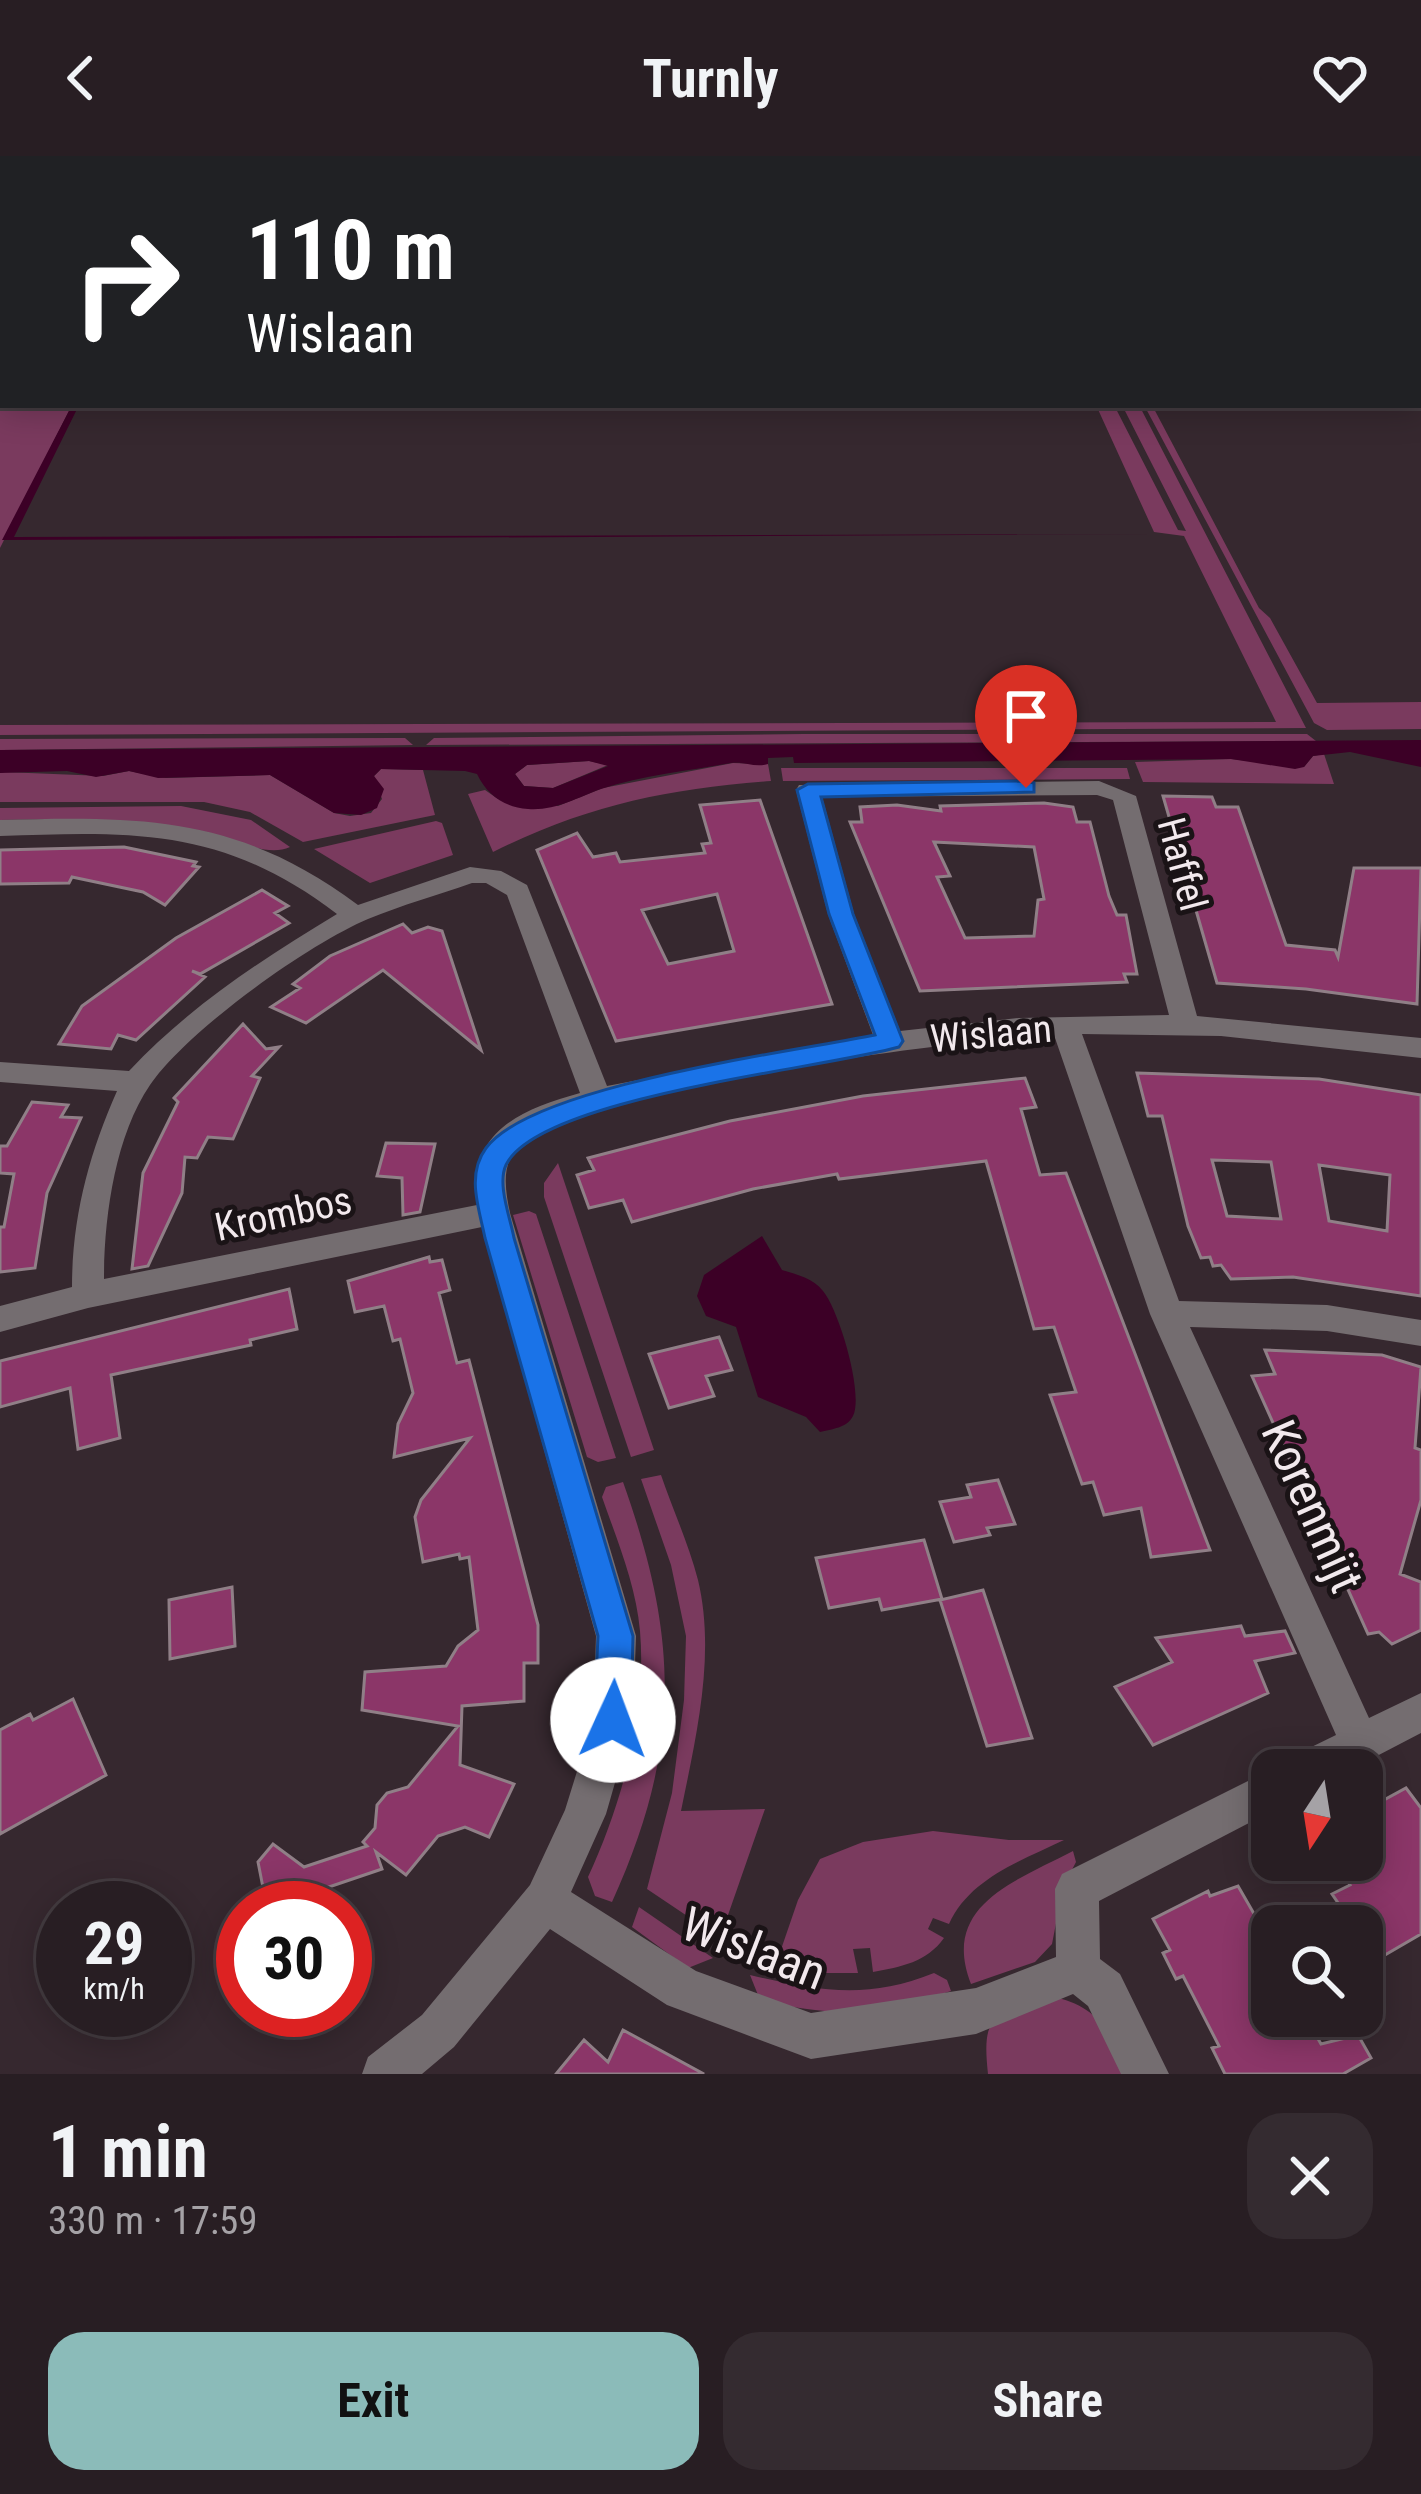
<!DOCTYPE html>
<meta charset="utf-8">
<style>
:root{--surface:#281e23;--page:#342b30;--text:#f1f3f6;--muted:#a5a2a6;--line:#443c41;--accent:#8bbbb9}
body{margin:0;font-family:"Roboto Condensed",sans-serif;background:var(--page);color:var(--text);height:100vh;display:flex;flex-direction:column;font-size:45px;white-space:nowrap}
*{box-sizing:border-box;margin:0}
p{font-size:39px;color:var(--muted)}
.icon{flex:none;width:66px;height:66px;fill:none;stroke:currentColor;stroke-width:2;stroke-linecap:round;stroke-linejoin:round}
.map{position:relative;height:1918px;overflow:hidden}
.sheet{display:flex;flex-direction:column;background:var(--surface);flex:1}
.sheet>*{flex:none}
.hud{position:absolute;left:0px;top:0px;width:1422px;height:252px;box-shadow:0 6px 30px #0003,0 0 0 3px var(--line);background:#202124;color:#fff;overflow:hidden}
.needle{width:78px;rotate:192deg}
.fabs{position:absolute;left:1251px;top:1593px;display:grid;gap:24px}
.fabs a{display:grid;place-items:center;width:132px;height:132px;border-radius:24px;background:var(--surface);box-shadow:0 6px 30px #0003,0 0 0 3px var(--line);font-size:60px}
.speed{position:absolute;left:36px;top:1725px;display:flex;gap:24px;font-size:60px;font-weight:700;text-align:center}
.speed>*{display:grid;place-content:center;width:156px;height:156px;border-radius:50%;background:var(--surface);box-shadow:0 6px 30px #0003,0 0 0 3px var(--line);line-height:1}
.speed small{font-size:30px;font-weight:400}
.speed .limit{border:18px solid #d22;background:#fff;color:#111}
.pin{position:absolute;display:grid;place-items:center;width:102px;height:102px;color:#fff;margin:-123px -51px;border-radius:50% 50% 50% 0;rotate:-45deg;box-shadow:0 0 12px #0007}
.pin .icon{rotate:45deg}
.me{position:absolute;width:132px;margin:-66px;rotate:2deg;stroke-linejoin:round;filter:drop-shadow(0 0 9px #0008)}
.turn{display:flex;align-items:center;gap:42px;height:252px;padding:0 48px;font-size:54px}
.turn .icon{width:156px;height:156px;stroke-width:2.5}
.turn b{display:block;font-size:84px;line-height:102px}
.round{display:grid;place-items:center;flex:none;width:126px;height:126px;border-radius:36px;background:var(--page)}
.headline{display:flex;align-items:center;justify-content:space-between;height:204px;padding:0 48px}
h1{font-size:72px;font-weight:700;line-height:90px}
.primary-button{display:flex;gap:24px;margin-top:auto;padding:24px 48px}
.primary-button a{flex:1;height:138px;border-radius:36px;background:var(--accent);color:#111;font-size:48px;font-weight:700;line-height:138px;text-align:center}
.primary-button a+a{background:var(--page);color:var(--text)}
header{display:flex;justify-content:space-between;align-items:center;height:156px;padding:0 48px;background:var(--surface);font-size:54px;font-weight:700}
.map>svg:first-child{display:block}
.green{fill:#7a3a5e}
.water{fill:#3c0026;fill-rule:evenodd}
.building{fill:#8b3668;stroke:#907f87;stroke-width:3;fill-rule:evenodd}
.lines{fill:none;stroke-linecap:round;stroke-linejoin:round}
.minor{fill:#746d70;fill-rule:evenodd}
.route{fill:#1a73e8;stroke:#114b97;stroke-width:3}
.labels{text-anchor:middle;stroke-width:10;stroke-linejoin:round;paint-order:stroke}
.street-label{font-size:39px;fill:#f2e9ed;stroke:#1a1316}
.near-street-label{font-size:48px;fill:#f2e9ed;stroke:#1a1316}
</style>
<header><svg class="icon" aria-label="back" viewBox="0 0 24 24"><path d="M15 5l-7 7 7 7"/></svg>Turnly<svg class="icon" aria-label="heart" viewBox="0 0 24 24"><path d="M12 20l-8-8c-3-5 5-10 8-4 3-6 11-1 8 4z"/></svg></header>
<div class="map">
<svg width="1421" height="1918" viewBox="0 0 1421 1918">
<rect width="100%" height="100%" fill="#36282f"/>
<path class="green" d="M 0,172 L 3,249 L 72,249 L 0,392 Z
M 1096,249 L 1114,249 L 1178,374 L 1186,375 L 1122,249 L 1139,249 L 1306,572 L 0,579 L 0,569 L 1276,566 L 1184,380 L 1154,376 Z
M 1144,249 L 1152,249 L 1259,452 L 1270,462 L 1317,547 L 1421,546 L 1421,573 L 1327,574 L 1314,567 Z
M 804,578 L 1307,578 L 1316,585 L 426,589 L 434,582 Z
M 405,582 L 413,589 L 0,594 L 0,583 Z
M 1324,598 L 1334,628 L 1143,626 L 1135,606 L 1231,603 L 1304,611 L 1313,600 Z
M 589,605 L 608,609 L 553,632 L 524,630 L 515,618 L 527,609 Z
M 733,607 L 768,608 L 771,625 C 667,633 588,649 493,696 L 468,638 L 485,634 L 498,643 L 558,650 L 603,632 Z
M 781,612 L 1127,612 L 1130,623 L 783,625 Z
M 381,613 L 423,614 L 435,659 L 303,686 L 250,656 L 204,646 L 0,646 L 0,617 L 4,616 L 103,620 L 129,615 L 166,622 L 270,619 L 334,657 L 350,660 L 371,657 L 382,643 L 374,620 Z
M 181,650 L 251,664 L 290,691 C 266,702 234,682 208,677 C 139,663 70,662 0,664 L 0,652 Z
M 436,665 L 442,667 L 453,699 L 370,727 L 314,693 Z
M 558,1007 L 654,1294 L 631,1301 L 544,1041 L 544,1027 Z
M 529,1055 L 536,1058 L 616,1302 L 598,1306 L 587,1301 L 513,1059 Z
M 661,1319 C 673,1354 689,1389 698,1424 C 716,1499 696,1581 681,1655 L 765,1653 L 720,1782 L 647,1733 L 672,1637 L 684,1544 L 686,1480 L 671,1409 L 641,1323 Z
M 623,1326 C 679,1483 682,1592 612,1746 L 595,1740 L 588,1721 C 622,1648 647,1557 640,1475 C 636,1429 617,1384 602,1341 L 606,1331 Z
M 933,1675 L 1009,1684 L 1064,1684 C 1021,1705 970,1722 949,1768 L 933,1762 L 928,1773 L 944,1782 C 927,1806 901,1811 873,1816 L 870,1792 L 853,1793 L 858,1817 L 824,1817 L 776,1808 L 798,1744 L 820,1703 L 863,1686 Z
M 1073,1695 L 1076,1706 L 1063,1731 L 1052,1788 L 1035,1806 L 971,1828 C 940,1749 1016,1725 1073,1695 Z
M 639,1751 L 713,1802 L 688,1812 L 632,1771 Z
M 934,1817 L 947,1824 L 951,1835 C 879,1859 834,1862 760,1844 L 750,1819 C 818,1835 867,1844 934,1817 Z
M 1050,1840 C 1100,1850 1108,1875 1128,1918 L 988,1918 C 981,1853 995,1864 1050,1840 Z"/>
<path class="water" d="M 72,249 L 79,249 L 14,381 L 1160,378 L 2,384 Z
M 1421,584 L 1421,611 L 1350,596 L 1313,600 L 1304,611 L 1295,613 L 1231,603 L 794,607 L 793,601 L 768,602 L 768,608 C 754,612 745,605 731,607 C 689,615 642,619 601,633 C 576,642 555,655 528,653 C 504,651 487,639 477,618 L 465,615 L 381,613 L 374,620 L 384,633 L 377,652 L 361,659 L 334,657 L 270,619 L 158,622 L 129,615 L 96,621 L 67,615 L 0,617 L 0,594 ZM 589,605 L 608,610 L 553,632 L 524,630 L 515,618 L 527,609 Z
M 762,1080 L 782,1114 C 798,1119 813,1122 823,1135 C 839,1154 864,1238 853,1260 C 847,1272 832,1273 820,1276 L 806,1261 L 758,1241 L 736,1171 L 706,1160 L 697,1140 L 704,1119 Z"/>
<path class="building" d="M 1163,640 L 1212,641 L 1216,651 L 1238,651 L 1286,789 L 1335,794 L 1338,801 L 1354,712 L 1421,712 L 1417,848 L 1306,833 L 1217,827 Z
M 760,644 L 832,848 L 616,885 L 537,694 L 577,677 L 593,701 L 616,697 L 620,706 L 705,697 L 702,688 L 711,687 L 700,649 ZM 717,738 L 734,795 L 668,808 L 642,754 Z
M 1044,647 L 1073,651 L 1077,666 L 1090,666 L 1109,740 L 1117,759 L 1126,759 L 1137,818 L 1124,818 L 1127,826 L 920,835 L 850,666 L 862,666 L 860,651 L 897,649 L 941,655 L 940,650 ZM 934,686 L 1034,691 L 1044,743 L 1038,744 L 1034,780 L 965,782 L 937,721 L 950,720 Z
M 124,691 L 196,706 L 193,710 L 199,711 L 165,749 L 143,736 L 72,721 L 69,727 L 0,728 L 0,694 Z
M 262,734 L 288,750 L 275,757 L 289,767 L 200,818 L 192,815 L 205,821 L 136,884 L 118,879 L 111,893 L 59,888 L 82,850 L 176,782 Z
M 403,768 L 412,777 L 428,771 L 442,775 L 481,894 L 383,814 L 306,867 L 271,851 L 300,832 L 293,828 L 330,800 Z
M 243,868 L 266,893 L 279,891 L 252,920 L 260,922 L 233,983 L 208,981 L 197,1002 L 185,1001 L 182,1037 L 148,1110 L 132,1113 L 143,1017 L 178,946 L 174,942 Z
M 1137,917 L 1319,923 L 1421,939 L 1421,1140 L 1293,1121 L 1231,1123 L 1221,1109 L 1213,1110 L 1210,1101 L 1201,1102 L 1188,1070 L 1162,960 L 1148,960 ZM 1212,1004 L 1271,1006 L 1281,1063 L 1227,1060 ZM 1319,1009 L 1390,1019 L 1387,1075 L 1329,1065 Z
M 1025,922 L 1036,951 L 1021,953 L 1040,1019 L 1066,1017 L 1210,1394 L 1151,1401 L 1141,1352 L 1104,1359 L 1093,1326 L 1082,1328 L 1050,1239 L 1076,1236 L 1054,1171 L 1034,1173 L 986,1005 L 839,1023 L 837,1018 L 753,1033 L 632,1066 L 623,1044 L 589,1052 L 577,1019 L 594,1014 L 588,1002 L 730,965 L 863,940 Z
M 32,946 L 68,949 L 61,961 L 81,962 L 47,1037 L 35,1112 L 0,1116 L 0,1071 L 4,1071 L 14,1018 L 0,1017 L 0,990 L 7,990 Z
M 386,987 L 435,988 L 420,1056 L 403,1059 L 402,1022 L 377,1020 Z
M 429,1101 L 430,1106 L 442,1104 L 450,1134 L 439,1137 L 457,1207 L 469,1204 L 538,1469 L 538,1507 L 524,1507 L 524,1545 L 462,1550 L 460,1609 L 514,1628 L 489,1681 L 465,1671 L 438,1680 L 406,1719 L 376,1696 L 382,1713 L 267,1752 L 258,1706 L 273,1688 L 304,1711 L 367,1690 L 363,1686 L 375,1672 L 377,1649 L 387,1637 L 408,1631 L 458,1570 L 362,1554 L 365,1516 L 446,1510 L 458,1490 L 478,1474 L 469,1401 L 460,1403 L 459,1398 L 423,1406 L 415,1361 L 421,1344 L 470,1282 L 394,1301 L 398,1268 L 413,1237 L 400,1183 L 393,1185 L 384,1150 L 355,1156 L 348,1125 Z
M 289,1133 L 297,1173 L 250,1184 L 251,1189 L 111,1219 L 120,1282 L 78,1293 L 70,1232 L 0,1251 L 0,1205 Z
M 719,1181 L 732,1214 L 706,1220 L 714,1240 L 669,1252 L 649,1198 Z
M 1265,1194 L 1382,1199 L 1421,1211 L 1415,1292 L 1421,1294 L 1421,1344 L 1400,1418 L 1421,1426 L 1421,1474 L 1392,1488 L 1379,1476 L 1368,1478 L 1252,1220 L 1275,1218 Z
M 998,1324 L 1015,1368 L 987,1372 L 990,1379 L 954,1386 L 940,1346 L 971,1341 L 967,1329 Z
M 924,1384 L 942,1443 L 882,1454 L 879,1443 L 829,1452 L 816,1402 Z
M 232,1431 L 235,1490 L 170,1503 L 169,1444 Z
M 983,1434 L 1032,1582 L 987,1590 L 940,1444 Z
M 1241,1470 L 1245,1480 L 1285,1475 L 1295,1497 L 1255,1505 L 1268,1537 L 1153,1589 L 1115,1531 L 1172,1506 L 1156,1482 Z
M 73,1543 L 106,1619 L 0,1678 L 0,1574 L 30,1558 L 33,1564 Z
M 1406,1632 L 1421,1652 L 1421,1778 L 1378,1803 L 1362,1781 L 1362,1770 L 1354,1770 L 1332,1738 L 1350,1729 L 1332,1704 L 1362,1704 L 1362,1656 Z
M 1238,1730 L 1272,1789 L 1272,1860 L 1305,1860 L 1321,1888 L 1358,1879 L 1371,1902 L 1343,1918 L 1225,1918 L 1212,1892 L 1219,1890 L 1183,1820 L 1176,1823 L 1163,1797 L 1170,1794 L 1153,1763 L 1208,1735 L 1210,1740 Z
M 623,1874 L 704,1918 L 556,1918 L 584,1884 L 608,1906 Z"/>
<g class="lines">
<path class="minor" d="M 442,0 L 456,0 L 440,3 Z
M 1351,0 L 1411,0 L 1414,3 L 1354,3 Z
M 0,33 L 3,33 L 3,41 L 0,41 Z
M 1099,625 L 1136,640 L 1197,860 L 1421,882 L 1421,902 L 1221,880 L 1082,878 L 1179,1145 L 1327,1149 L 1421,1164 L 1421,1190 L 1327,1175 L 1190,1171 L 1369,1562 L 1421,1537 L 1421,1577 L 1350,1614 L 1287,1614 L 1293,1600 L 1336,1579 L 1150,1158 L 1054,879 C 963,883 563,934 515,995 C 501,1012 506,1037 510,1057 L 636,1480 L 633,1564 L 606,1658 L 571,1736 L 696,1815 L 811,1857 L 976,1832 L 1056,1801 L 1055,1733 L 1062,1718 L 1272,1613 L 1272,1655 L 1099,1745 L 1100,1803 L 1120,1818 L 1169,1918 L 1121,1918 L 1088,1850 L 1073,1838 L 976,1878 L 811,1903 L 667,1849 L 550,1773 L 454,1891 L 422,1918 L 362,1918 L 368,1901 L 422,1859 L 530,1729 L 565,1654 L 593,1564 L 596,1480 L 482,1071 L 88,1152 L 0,1176 L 0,1150 L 72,1131 C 72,1061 89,998 117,935 L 0,926 L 0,906 L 129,915 C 190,850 261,804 337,758 C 224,672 136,675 0,680 L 0,664 C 143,660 239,660 358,749 L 470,711 L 501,715 L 527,729 L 607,930 L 873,879 L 828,758 L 796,634 L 799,629 ZM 1097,639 L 1113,644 L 1169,859 L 1019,862 L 900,875 L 854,758 L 822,641 ZM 472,727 L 486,727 L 507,739 L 580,937 C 519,954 467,976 477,1049 L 104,1123 C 104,1062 115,980 150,929 C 188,874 307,789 368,763 C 402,749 438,739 472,727 Z"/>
</g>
<path class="route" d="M 1026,625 L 1034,627 L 1034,636 L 821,641 L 853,758 L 903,885 L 899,891 C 821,913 539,941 506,1009 C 497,1028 510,1061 514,1082 L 633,1480 L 631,1564 L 626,1576 L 613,1582 L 600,1576 L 594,1564 L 598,1480 L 485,1082 C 479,1052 466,1019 486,992 C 533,929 791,896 875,879 L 829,758 L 797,634 L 808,628 Z"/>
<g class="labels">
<g class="street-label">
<text transform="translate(1183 708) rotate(75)" y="14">Haffel</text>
<text transform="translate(991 877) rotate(-5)" y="14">Wislaan</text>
<text transform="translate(283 1057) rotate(-12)" y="14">Krombos</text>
</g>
<g class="near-street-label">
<text transform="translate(1313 1350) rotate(66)" y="17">Korenmijt</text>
<text transform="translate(754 1792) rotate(21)" y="17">Wislaan</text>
</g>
</g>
</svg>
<div class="fabs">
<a><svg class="needle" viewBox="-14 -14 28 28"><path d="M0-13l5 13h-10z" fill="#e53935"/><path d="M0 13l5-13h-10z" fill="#a5a2a6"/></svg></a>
<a><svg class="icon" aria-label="search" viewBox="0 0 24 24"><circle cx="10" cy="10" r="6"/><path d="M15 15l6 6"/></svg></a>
</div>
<div class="speed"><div>29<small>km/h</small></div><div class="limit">30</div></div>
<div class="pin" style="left:1026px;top:632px;background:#d93025"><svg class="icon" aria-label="arrive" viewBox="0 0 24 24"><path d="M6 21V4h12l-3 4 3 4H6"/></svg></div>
<svg class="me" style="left:613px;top:1564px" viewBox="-20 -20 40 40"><circle r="19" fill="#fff"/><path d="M0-13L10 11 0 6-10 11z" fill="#1a73e8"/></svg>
<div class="hud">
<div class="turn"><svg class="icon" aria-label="right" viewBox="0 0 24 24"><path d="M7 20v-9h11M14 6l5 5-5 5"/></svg><div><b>110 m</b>Wislaan</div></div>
</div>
</div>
<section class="sheet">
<div class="headline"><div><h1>1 min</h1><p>330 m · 17:59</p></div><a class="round"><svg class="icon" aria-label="close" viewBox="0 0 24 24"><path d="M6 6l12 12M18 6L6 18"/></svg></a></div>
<div class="primary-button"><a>Exit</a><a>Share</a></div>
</section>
